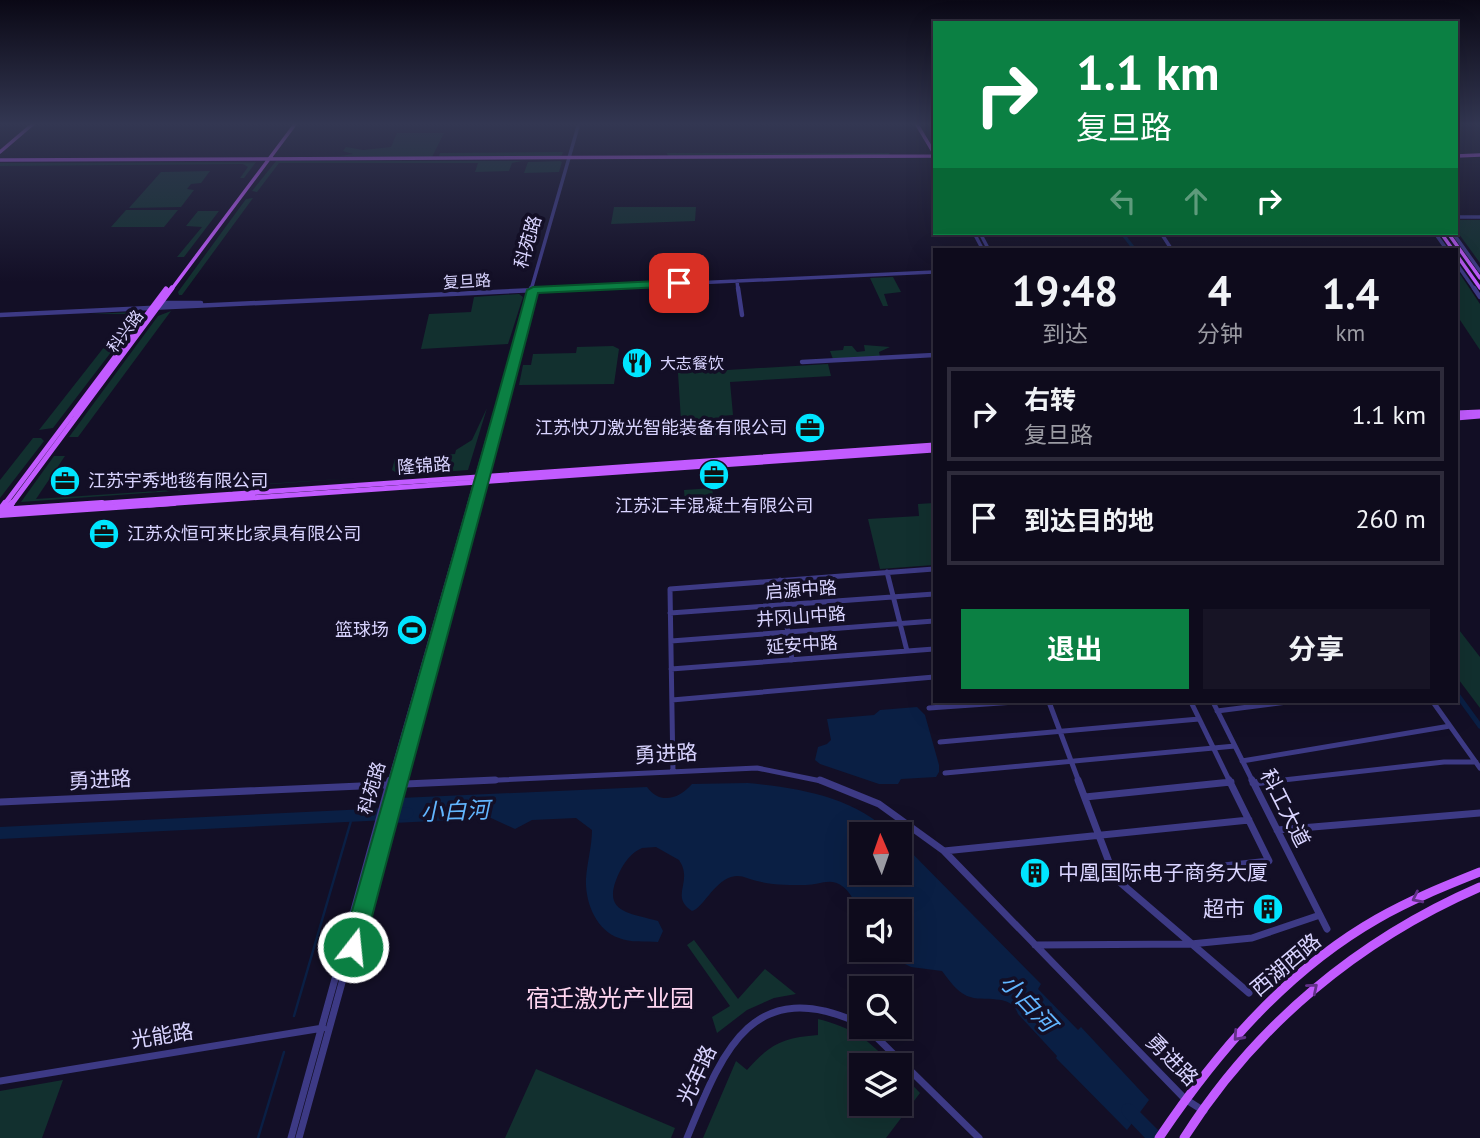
<!DOCTYPE html>
<html lang="zh">
<meta charset="utf-8">
<style>
:root{--surface:#0e0b1c;--page:#171425;--text:#f1f3f6;--muted:#9b9ba3;--line:#2e2b3b;--accent:#0b8043}
body{margin:0;font-family:"PT Sans","Noto Sans SC",sans-serif;background:var(--page);color:var(--text);height:100vh;display:flex;flex-direction:column;font-size:26px;white-space:nowrap}
*{box-sizing:border-box;margin:0}
p{font-size:23px;color:var(--muted)}
.icon{flex:none;width:38px;height:38px;fill:none;stroke:currentColor;stroke-width:2;stroke-linecap:round;stroke-linejoin:round}
.map{position:relative;flex:1;overflow:hidden}
.sheet{position:absolute;left:933px;top:248px;width:525px;height:455px;display:flex;flex-direction:column;background:var(--surface);border-radius:0px;box-shadow:0 7px 28px #0002,0 0 0 2px var(--line)}
.sheet>*{flex:none}
.top-card{position:absolute;left:933px;top:21px;width:525px;height:214px;border-radius:0px;box-shadow:0 7px 28px #0002,0 0 0 2px var(--line);background:#0b8043;color:#fff;overflow:hidden}
.needle{width:46px;rotate:358deg}
.fabs{position:absolute;left:849px;top:822px;display:grid;gap:14px}
.fabs a{display:grid;place-items:center;width:63px;height:63px;border-radius:0px;background:var(--surface);box-shadow:0 7px 28px #0002,0 0 0 2px var(--line);font-size:35px}
.pin{position:absolute;display:grid;place-items:center;width:60px;height:60px;color:#fff;margin:-30px;border-radius:14px;box-shadow:0 4px 10px #0006}
.me{position:absolute;width:77px;margin:-38px;rotate:16deg;stroke-linejoin:round;filter:drop-shadow(0 0 5px #0008)}
.turn{display:flex;align-items:center;gap:24px;height:147px;padding:0 28px;font-size:32px}
.turn .icon{width:91px;height:91px;stroke-width:2.5}
.turn b{display:block;font-size:49px;line-height:60px}
.lanes{display:flex;align-items:center;height:66px;padding:0 28px;background:#0003;justify-content:center;gap:35px;direction:ltr}
.lanes .off{opacity:.35}
.eta{display:flex;justify-content:space-evenly;align-items:center;height:119px;text-align:center}
.eta b{font-size:42px;font-weight:700;line-height:49px}
.cta{display:flex;gap:14px;margin-top:auto;padding:14px 28px}
.cta a{flex:1;height:80px;border-radius:0px;background:var(--accent);color:#fff;font-size:28px;font-weight:700;line-height:80px;text-align:center}
.cta a+a{background:var(--page);color:var(--text)}
ul{padding:0;list-style:none}
li{display:flex;align-items:center;gap:21px;height:94px;margin:0 14px 10px;padding:0 14px;border:4px solid var(--line);border-radius:0px}
li div{flex:1}
li b{display:block;font-size:26px}
li em{font-style:normal}
.map>svg:first-child{display:block}
.green{fill:#12302f}
.water{fill:#0a1f44}
.lines{fill:none;stroke-linecap:round;stroke-linejoin:round}
.stream{stroke:#0a1f44;stroke-width:2.5}
.canal-far1{stroke:#0a1f44;stroke-width:3.5}
.canal{stroke:#0a1f44;stroke-width:5}
.river{fill:#0a1f44;fill-rule:evenodd}
.minor-far3{stroke:#3d3a85;stroke-width:3.5}
.minor-far2{stroke:#3d3a85;stroke-width:4.5}
.minor-far1{stroke:#3d3a85;stroke-width:5}
.minor{stroke:#3d3a85;stroke-width:7}
.major-far3{stroke:#c25bff;stroke-width:3.5}
.major-far2{stroke:#c25bff;stroke-width:5}
.major-far1{stroke:#c25bff;stroke-width:6}
.major{stroke:#c25bff;stroke-width:9}
.oneway{stroke:#623188}
.route{fill:#0b8043;stroke:#07532c;stroke-width:2}
.labels{text-anchor:middle;stroke-width:7;stroke-linejoin:round;paint-order:stroke}
.far-street-label{font-size:16px;fill:#d9d4ff;stroke:#130f26}
.far-poi-label{font-size:16px;fill:#d9d4ff;stroke:#130f26;text-anchor:start}
.street-label{font-size:18px;fill:#d9d4ff;stroke:#130f26}
.poi-label{font-size:18px;fill:#d9d4ff;stroke:#130f26;text-anchor:end}
.near-street-label{font-size:21px;fill:#d9d4ff;stroke:#130f26}
.near-poi-label{font-size:21px;fill:#d9d4ff;stroke:#130f26;text-anchor:start}
.near-water-label{font-size:23px;font-style:italic;fill:#62b6ff;stroke:#130f26}
.near-quarter-label{font-size:24px;fill:#ffd6f0;stroke:#130f26}
</style>
<div class="map">
<svg width="1480" height="1138" viewBox="0 0 1480 1138">
<rect width="100%" height="100%" fill="#130f26"/>
<path class="green" d="M 397,133 L 444,133 L 432,157 L 340,156 L 353,154 L 343,151 L 346,147 L 363,150 L 391,147 Z
M 563,152 L 562,155 L 556,157 L 439,156 L 440,153 Z
M 667,153 L 889,153 L 890,155 L 668,156 Z
M 276,161 L 522,161 L 512,163 L 509,171 L 475,172 L 478,163 L 279,163 L 257,192 L 252,191 Z
M 256,162 L 244,178 L 240,178 L 248,167 L 243,164 L 0,166 L 0,163 Z
M 528,162 L 560,161 L 562,162 L 559,172 L 524,173 Z
M 210,171 L 201,183 L 191,184 L 187,189 L 194,190 L 181,207 L 129,208 L 161,172 Z
M 253,198 L 182,295 L 179,295 L 178,292 L 246,199 Z
M 614,207 L 696,207 L 695,221 L 611,224 Z
M 126,210 L 178,210 L 164,227 L 111,227 Z
M 198,211 L 219,211 L 184,257 L 177,257 L 202,227 L 186,226 Z
M 1456,220 L 1480,220 L 1480,263 L 1456,230 Z
M 1456,268 L 1480,304 L 1480,350 L 1456,314 Z
M 893,277 L 901,292 L 884,294 L 888,306 L 883,306 L 870,278 Z
M 519,294 L 523,297 L 508,344 L 421,349 L 429,314 L 471,312 L 474,297 Z
M 171,311 L 78,437 L 69,437 L 158,316 Z
M 134,312 L 138,317 L 53,428 L 39,430 L 130,314 L 91,314 Z
M 864,345 L 890,347 L 879,352 L 880,357 L 833,359 L 830,351 L 843,350 L 844,346 L 852,346 L 857,352 L 865,351 Z
M 613,346 L 619,349 L 614,384 L 519,385 L 523,365 L 531,365 L 533,354 L 576,353 L 577,347 Z
M 828,364 L 831,376 L 730,382 L 733,415 L 720,416 L 721,435 L 682,437 L 678,373 Z
M 487,408 L 468,470 L 400,475 L 392,470 L 395,458 L 455,454 L 456,450 L 472,440 Z
M 33,438 L 41,438 L 44,441 L 0,498 L 0,480 Z
M 54,456 L 65,456 L 36,499 L 355,478 L 21,502 Z
M 712,488 L 714,502 L 685,504 L 684,490 Z
M 934,503 L 934,565 L 880,569 L 868,519 L 919,516 L 918,504 Z
M 1456,626 L 1480,657 L 1480,708 L 1456,676 Z
M 694,940 L 738,999 L 765,969 L 796,994 L 774,998 L 747,1010 L 717,1033 L 712,1017 L 730,1006 L 687,945 Z
M 818,1019 C 856,1029 866,1038 893,1066 L 861,1066 L 861,1104 L 900,1104 L 900,1072 L 920,1093 L 886,1138 L 703,1138 L 736,1061 L 747,1070 C 771,1043 783,1038 818,1035 Z
M 536,1069 L 675,1128 L 671,1138 L 505,1138 Z
M 63,1080 L 42,1138 L 0,1138 L 0,1091 Z"/>
<path class="water" d="M 917,707 L 925,715 L 939,765 L 939,772 L 936,777 L 901,779 L 898,784 L 879,784 L 820,764 L 815,760 L 818,747 L 827,744 L 831,740 L 827,719 L 874,715 L 880,710 Z
M 748,783 C 801,788 854,797 893,835 L 861,835 L 861,873 L 900,873 L 900,841 L 1041,984 L 1038,989 L 1078,1030 L 1081,1027 L 1149,1100 L 1127,1130 L 1056,1058 L 1057,1056 L 1018,1014 C 1011,992 984,1003 967,996 C 956,991 949,980 942,971 L 911,967 L 877,950 L 900,950 L 900,912 L 861,912 L 861,929 C 856,913 857,897 842,886 C 831,877 818,885 806,885 C 791,885 772,885 757,881 C 747,879 742,874 731,877 C 713,883 703,908 692,911 C 669,896 694,882 679,860 L 656,847 L 642,848 C 631,853 625,861 619,873 C 601,912 626,912 658,921 L 663,931 L 658,942 C 646,941 630,943 619,938 C 596,930 585,902 586,879 C 587,863 592,846 592,830 L 576,818 L 532,820 L 515,829 L 491,818 L 394,823 L 400,798 L 647,787 C 660,805 679,799 692,784 Z"/>
<g class="lines">
<path class="stream" d="M 294,1016 L 353,814
M 258,1138 L 284,1052"/>
<path class="canal-far1" d="M 1122,233 L 1135,250"/>
<path class="canal" d="M 1456,693 L 1480,726"/>
<path class="river" d="M 408,807 L 412,809 L 414,813 L 412,817 L 408,819 L 0,839 L 0,827 Z
M 1128,1103 L 1133,1105 L 1161,1133 L 1164,1138 L 1145,1138 L 1123,1115 L 1121,1110 L 1123,1105 Z"/>
<path class="minor-far3" d="M 1456,217 L 1480,217
M 974,233 L 983,250
M 980,233 L 989,250
M 1161,233 L 1172,250
M 1435,233 L 1447,250
M 1453,233 L 1480,271
M 1422,250 L 1454,249
M 1456,263 L 1475,290
M 737,281 L 738,290
M 531,290 L 579,123
M 542,290 L 934,272"/>
<path class="minor-far2" d="M 738,288 L 742,315
M 1474,288 L 1480,297
M 158,303 L 201,303
M 0,315 L 580,288
M 802,362 L 934,355
M 469,505 L 531,288
M 475,505 L 506,391"/>
<path class="minor-far1" d="M 887,572 L 907,651
M 780,580 L 792,660
M 670,613 L 934,594
M 671,641 L 934,621
M 671,669 L 934,649
M 672,700 L 934,677
M 1049,702 L 1079,782
M 1191,702 L 1230,782
M 1213,702 L 1253,782
M 1433,702 L 1480,768
M 929,708 L 1015,702
M 1217,711 L 1287,702
M 940,742 L 1199,719
M 1242,761 L 1450,726
M 673,772 L 670,589 L 934,569
M 945,773 L 1235,746
M 390,782 L 470,503
M 398,782 L 475,503
M 456,782 L 757,768 L 826,782
M 1266,782 L 1444,762 L 1476,762"/>
<path class="minor" d="M 820,780 L 879,804 L 944,851 L 1185,1099 L 1204,1111
M 1078,780 L 1115,878 L 1249,993
M 1252,780 L 1327,929
M 1253,783 L 1282,780
M 1085,797 L 1231,782
M 0,802 L 495,780
M 1277,830 L 1480,813
M 944,851 L 1249,820
M 1115,878 L 1269,861 L 1229,780
M 1035,945 L 1191,944 L 1252,938 L 1317,916
M 866,1027 L 979,1138
M 0,1081 L 323,1028
M 291,1138 L 390,780
M 299,1138 L 398,780
M 687,1138 C 722,1053 751,973 861,1024"/>
<path class="major-far3" d="M 916,123 L 934,153
M 0,152 L 34,123
M 1456,156 L 1480,155
M 0,160 L 934,156
M 1441,233 L 1453,250
M 1448,233 L 1480,278
M 1456,254 L 1480,288
M 171,290 L 296,123"/>
<path class="major-far2" d="M 1456,413 L 1480,412
M 1456,418 L 1480,416
M 4,505 L 166,289
M 11,505 L 172,288
M 77,505 L 934,445
M 149,505 L 934,450"/>
<path class="major-far1" d="M 0,510 L 102,503
M 0,510 L 5,503
M 6,511 L 12,503
M 0,515 L 174,503"/>
<path class="major" d="M 1159,1138 C 1217,1052 1286,971 1377,919 C 1410,900 1445,886 1480,872
M 1184,1138 C 1256,1025 1358,940 1480,887"/>
</g>
<defs><path id="oneway-chevron" d="M-2-3.5L2.5 0L-2 3.5" fill="none" stroke-width="1.6" stroke-linecap="round" stroke-linejoin="round" transform="scale(1.75)"/></defs>
<g class="oneway">
<use href="#oneway-chevron" transform="translate(1417 898) rotate(154)"/>
<use href="#oneway-chevron" transform="translate(1313 988) rotate(-40)"/>
<use href="#oneway-chevron" transform="translate(1238 1036) rotate(132)"/>
</g>
<linearGradient id="sky" x2="0" y2="1"><stop stop-color="#0a0815"/><stop offset="0.44" stop-color="#333752"/><stop offset="1" stop-color="#333752" stop-opacity="0"/></linearGradient>
<rect width="1480" height="282" fill="url(#sky)"/>
<path class="route" d="M 679,280 L 685,283 L 683,286 L 538,293 C 482,512 421,729 364,947 L 360,955 L 353,958 L 345,955 L 342,947 C 403,728 468,510 527,290 L 533,287 Z"/>
<defs>
<g id="restaurant-disc" transform="scale(1.575)"><circle r="9.5" fill="#00e5ff" stroke="#130f26"/><path d="M-5-6h1v4h1v-4h1v4h1v-4h1v5L-1.5 .5V6h-2V.5L-5-1ZM5-6V6H3V1.5H1.5Q1.5-4 5-6Z" fill="#111"/></g>
<g id="office-disc" transform="scale(1.575)"><circle r="9.5" fill="#00e5ff" stroke="#130f26"/><path d="M-6-3h4V-5.5h4V-3h4V5H-6ZM-1-4.5V-3h2v-1.5ZM-6 0V1H6V0Z" fill="#111"/></g>
<g id="stadium-disc" transform="scale(1.575)"><circle r="9.5" fill="#00e5ff" stroke="#130f26"/><path d="M0-5a6.5 5 0 1 0 0 10a6.5 5 0 1 0 0-10ZM-3.5-1.8h7v3.6h-7Z" fill="#111"/></g>
<g id="building-disc" transform="scale(1.575)"><circle r="9.5" fill="#00e5ff" stroke="#130f26"/><path d="M-4-6H4V6H1V3H-1V6H-4ZM-2.5-4.3h1.7v1.8h-1.7ZM.8-4.3h1.7v1.8H.8ZM-2.5-1h1.7V.8h-1.7ZM.8-1h1.7V.8H.8Z" fill="#111"/></g>
</defs>
<g fill-rule="evenodd">
<use href="#restaurant-disc" x="637" y="363"/>
<use href="#office-disc" x="810" y="428"/>
<use href="#office-disc" x="714" y="475"/>
<use href="#office-disc" x="65" y="481"/>
<use href="#office-disc" x="104" y="534"/>
<use href="#stadium-disc" x="412" y="630"/>
<use href="#building-disc" x="1035" y="873"/>
<use href="#building-disc" x="1268" y="909"/>
</g>
<g class="labels">
<g class="far-street-label">
<text transform="translate(467 281) rotate(-3)" y="6">复旦路</text>
<text transform="translate(125 331) rotate(-53)" y="6">科兴路</text>
</g>
<g class="far-poi-label">
<text x="660" y="369">大志餐饮</text>
</g>
<g class="street-label">
<text transform="translate(528 242) rotate(-74)" y="6">科苑路</text>
<text transform="translate(424 466) rotate(-4)" y="6">隆锦路</text>
<text transform="translate(801 590) rotate(-4)" y="6">启源中路</text>
<text transform="translate(801 617) rotate(-4)" y="6">井冈山中路</text>
<text transform="translate(802 645) rotate(-4)" y="6">延安中路</text>
<text transform="translate(372 788) rotate(-74)" y="6">科苑路</text>
</g>
<g class="poi-label">
<text x="787" y="434">江苏快刀激光智能装备有限公司</text>
<text x="88" y="487" text-anchor="start">江苏宇秀地毯有限公司</text>
<text x="714" y="512" text-anchor="middle">江苏汇丰混凝土有限公司</text>
<text x="127" y="540" text-anchor="start">江苏众恒可来比家具有限公司</text>
<text x="389" y="636">篮球场</text>
</g>
<g class="near-street-label">
<text transform="translate(666 754) rotate(-3)" y="7">勇进路</text>
<text transform="translate(100 780) rotate(-3)" y="7">勇进路</text>
<text transform="translate(1285 808) rotate(63)" y="7">科工大道</text>
<text transform="translate(1286 965) rotate(-40)" y="7">西湖西路</text>
<text transform="translate(162 1036) rotate(-9)" y="7">光能路</text>
<text transform="translate(1172 1060) rotate(45)" y="7">勇进路</text>
<text transform="translate(697 1075) rotate(-65)" y="7">光年路</text>
</g>
<g class="near-poi-label">
<text x="1058" y="880">中凰国际电子商务大厦</text>
<text x="1245" y="916" text-anchor="end">超市</text>
</g>
<g class="near-water-label">
<text transform="translate(455 811) rotate(-2)" y="8">小白河</text>
<text transform="translate(1028 1003) rotate(47)" y="8">小白河</text>
</g>
<g class="near-quarter-label">
<text x="610" y="1007">宿迁激光产业园</text>
</g>
</g>
</svg>
<div class="fabs">
<a><svg class="needle" viewBox="-14 -14 28 28"><path d="M0-13l5 13h-10z" fill="#e53935"/><path d="M0 13l5-13h-10z" fill="#9b9ba3"/></svg></a>
<a><svg class="icon" aria-label="sound" viewBox="0 0 24 24"><path d="M4 9h4l5-4v14l-5-4H4zM17 9q2 3 0 6"/></svg></a>
<a><svg class="icon" aria-label="search" viewBox="0 0 24 24"><circle cx="10" cy="10" r="6"/><path d="M15 15l6 6"/></svg></a>
<a><svg class="icon" aria-label="layers" viewBox="0 0 24 24"><path d="M12 4l9 5-9 5-9-5zM3 14l9 5 9-5"/></svg></a>
</div>
<div class="pin" style="left:679px;top:283px;background:#d93025"><svg class="icon" aria-label="arrive" viewBox="0 0 24 24"><path d="M6 21V4h12l-3 4 3 4H6"/></svg></div>
<svg class="me" style="left:353px;top:947px" viewBox="-20 -20 40 40"><circle r="17" fill="#0b8043" stroke="#fff" stroke-width="3"/><path d="M0-11L8 9 0 5-8 9z" fill="#fff"/></svg>
<div class="top-card">
<div class="turn"><svg class="icon" aria-label="right" viewBox="0 0 24 24"><path d="M7 20v-9h11M14 6l5 5-5 5"/></svg><div><b>1.1 km</b>复旦路</div></div>
<div class="lanes"><svg class="icon off" aria-label="left" viewBox="0 0 24 24"><path d="M17 20v-9H6M10 6l-5 5 5 5"/></svg><svg class="icon off" aria-label="ahead" viewBox="0 0 24 24"><path d="M12 20V5M6 11l6-6 6 6"/></svg><svg class="icon" aria-label="right" viewBox="0 0 24 24"><path d="M7 20v-9h11M14 6l5 5-5 5"/></svg></div>
</div>
<section class="sheet">
<div class="eta">
<div><b>19:48</b><p>到达</p></div>
<div><b>4</b><p>分钟</p></div>
<div><b>1.4</b><p>km</p></div>
</div>
<ul>
<li><svg class="icon" aria-label="right" viewBox="0 0 24 24"><path d="M7 20v-9h11M14 6l5 5-5 5"/></svg><div><b>右转</b><p>复旦路</p></div><em>1.1 km</em></li>
<li><svg class="icon" aria-label="arrive" viewBox="0 0 24 24"><path d="M6 21V4h12l-3 4 3 4H6"/></svg><div><b>到达目的地</b></div><em>260 m</em></li>
</ul>
<div class="cta"><a>退出</a><a>分享</a></div>
</section>
</div>
